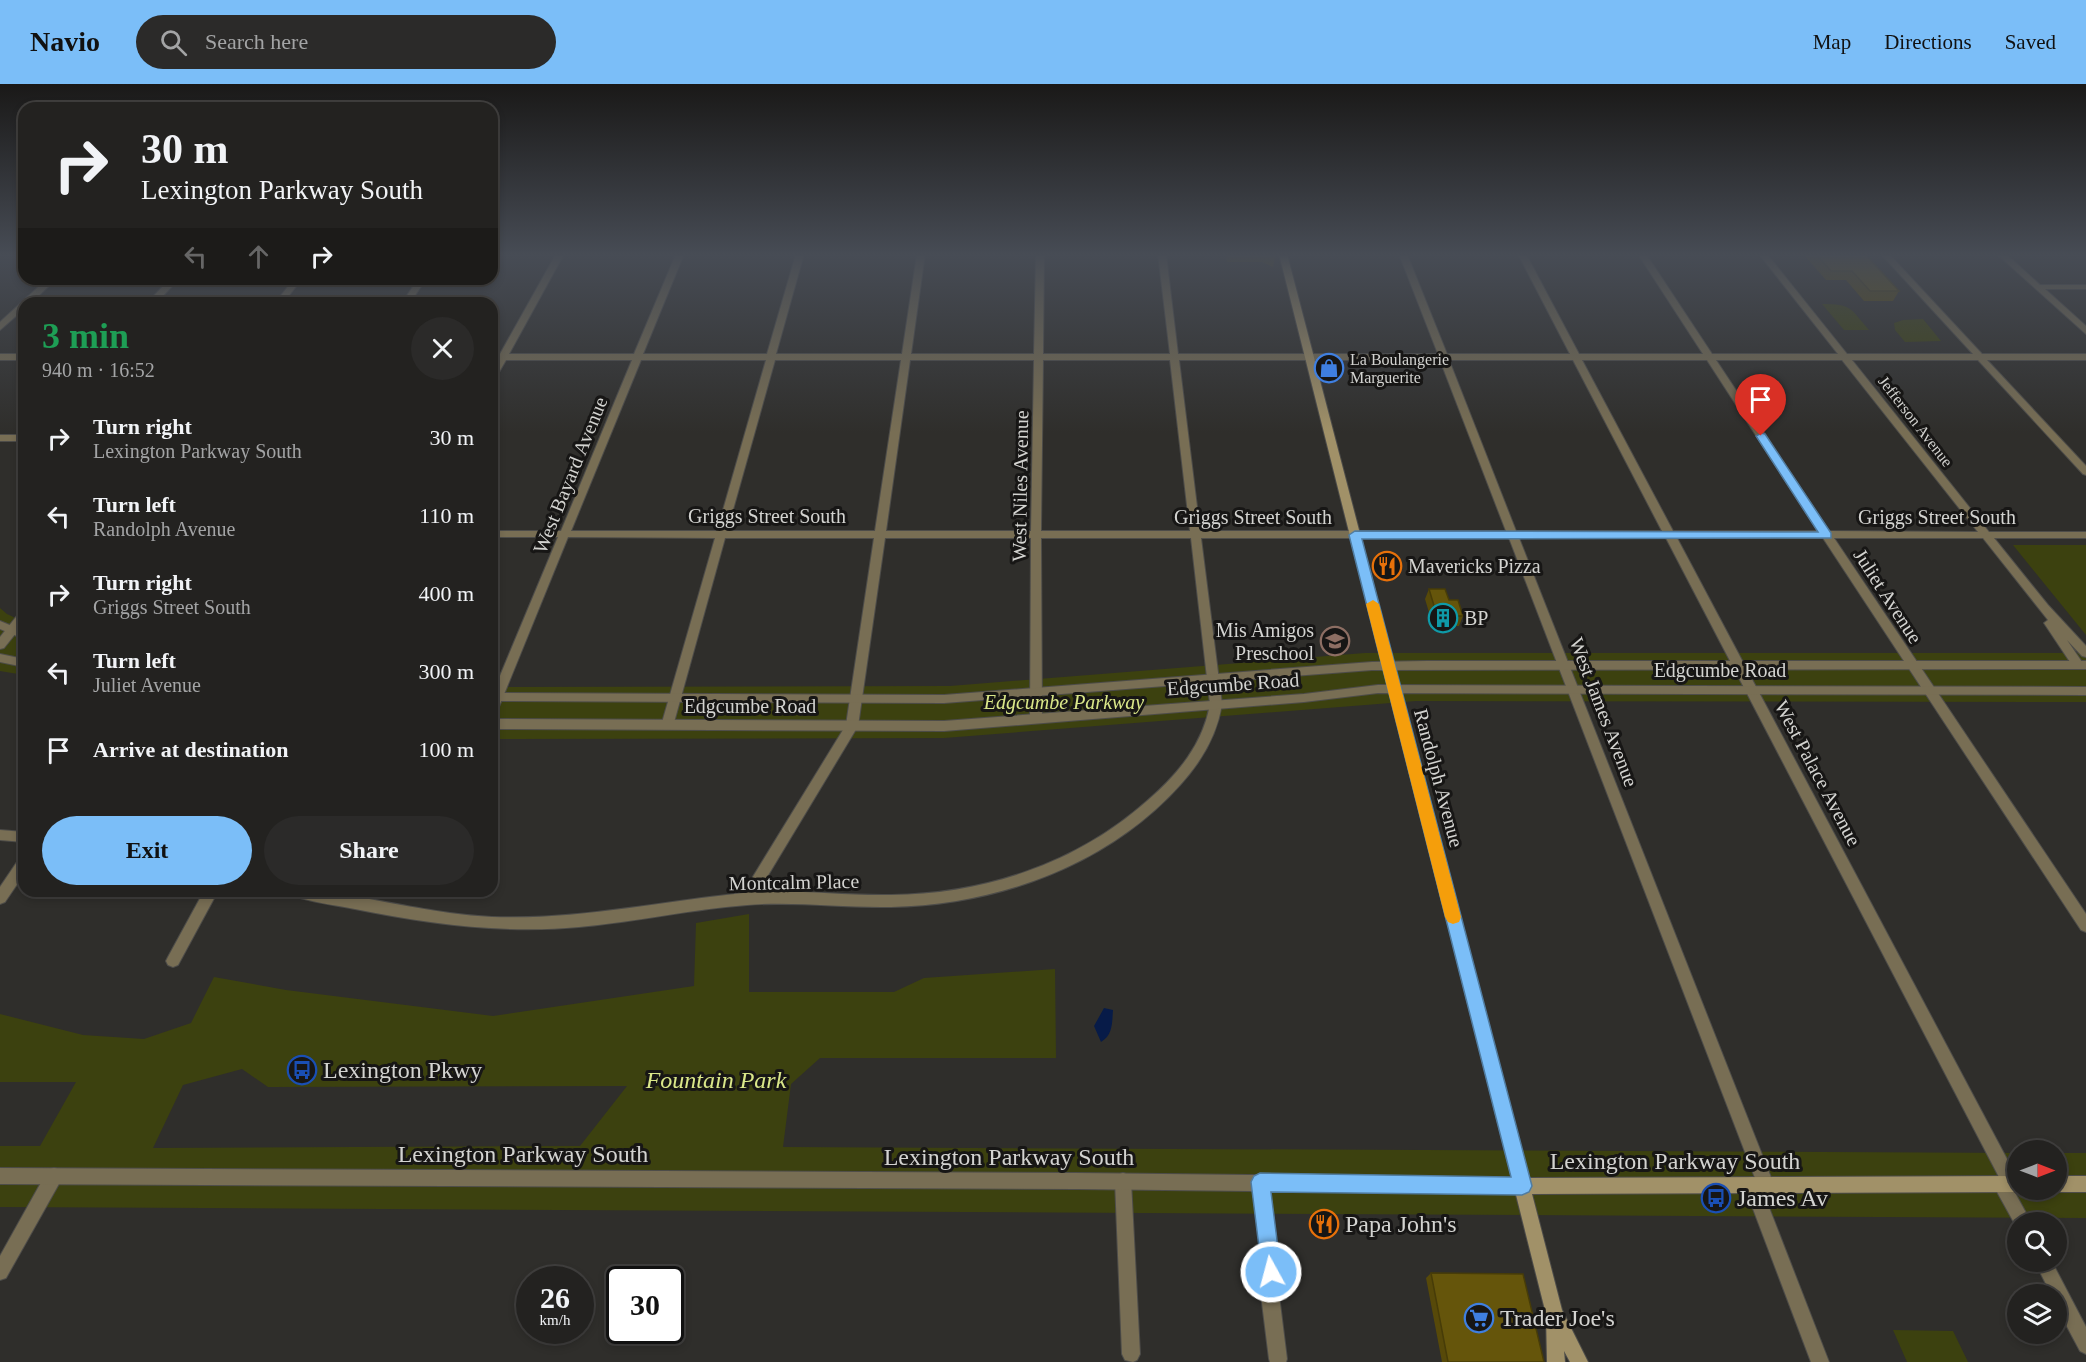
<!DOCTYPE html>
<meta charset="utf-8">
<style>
:root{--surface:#232220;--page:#2b2a29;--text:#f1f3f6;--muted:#a3a4a5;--line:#403f3e;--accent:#7bbef8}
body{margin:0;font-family:"Times New Roman",serif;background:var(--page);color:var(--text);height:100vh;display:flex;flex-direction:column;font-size:22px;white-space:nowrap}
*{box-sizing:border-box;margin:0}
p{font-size:20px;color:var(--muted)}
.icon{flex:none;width:33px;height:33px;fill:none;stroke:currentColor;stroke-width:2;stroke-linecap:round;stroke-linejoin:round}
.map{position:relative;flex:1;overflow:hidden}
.side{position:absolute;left:18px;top:213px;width:480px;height:600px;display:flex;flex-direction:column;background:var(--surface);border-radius:18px;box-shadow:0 3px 9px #0003,0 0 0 2px var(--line)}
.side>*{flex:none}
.banner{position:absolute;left:18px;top:18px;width:480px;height:183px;border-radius:18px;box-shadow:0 3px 9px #0003,0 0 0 2px var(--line);background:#232220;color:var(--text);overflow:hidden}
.needle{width:39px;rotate:90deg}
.fabs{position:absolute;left:2007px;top:1056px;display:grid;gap:12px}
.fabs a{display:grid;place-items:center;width:60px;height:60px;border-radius:50%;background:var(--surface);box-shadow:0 3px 9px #0003,0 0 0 2px var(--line);font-size:30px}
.speed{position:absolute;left:516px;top:1182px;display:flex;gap:12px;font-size:30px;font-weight:700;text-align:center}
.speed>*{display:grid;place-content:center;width:78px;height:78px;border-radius:50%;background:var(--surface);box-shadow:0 3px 9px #0003,0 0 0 2px var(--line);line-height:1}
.speed small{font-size:15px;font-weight:400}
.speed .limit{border:3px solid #111;border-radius:9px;background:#fff;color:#111}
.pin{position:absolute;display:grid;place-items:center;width:51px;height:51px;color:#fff;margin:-62px -26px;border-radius:50% 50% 50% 0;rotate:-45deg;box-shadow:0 0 6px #0007}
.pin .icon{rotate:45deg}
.me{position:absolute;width:66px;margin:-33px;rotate:353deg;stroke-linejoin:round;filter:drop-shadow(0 0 4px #0008)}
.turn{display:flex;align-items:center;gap:21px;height:126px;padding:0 24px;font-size:27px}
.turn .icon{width:78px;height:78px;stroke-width:2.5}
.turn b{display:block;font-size:42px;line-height:51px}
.lanes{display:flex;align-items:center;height:57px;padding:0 24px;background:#0003;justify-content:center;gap:30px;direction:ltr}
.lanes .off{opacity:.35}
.round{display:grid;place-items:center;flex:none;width:63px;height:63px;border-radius:32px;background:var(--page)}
.overview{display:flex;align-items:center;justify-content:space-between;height:102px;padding:0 24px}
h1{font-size:36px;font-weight:600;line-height:45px;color:#1e9e55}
.primary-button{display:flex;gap:12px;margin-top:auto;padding:12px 24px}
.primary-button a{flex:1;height:69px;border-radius:36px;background:var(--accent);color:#111;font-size:24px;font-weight:600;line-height:69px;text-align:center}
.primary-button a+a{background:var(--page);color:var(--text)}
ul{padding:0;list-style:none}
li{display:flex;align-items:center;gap:18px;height:78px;padding:0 24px}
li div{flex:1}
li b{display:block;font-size:22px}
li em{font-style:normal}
header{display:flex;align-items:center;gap:36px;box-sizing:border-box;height:84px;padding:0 30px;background:var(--accent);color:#111}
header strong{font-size:28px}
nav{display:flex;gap:33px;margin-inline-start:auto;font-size:21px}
.search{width:420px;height:54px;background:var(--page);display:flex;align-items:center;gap:15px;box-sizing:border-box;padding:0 21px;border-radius:33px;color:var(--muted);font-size:22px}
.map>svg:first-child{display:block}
.green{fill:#3c410f;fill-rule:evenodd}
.water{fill:#071b48}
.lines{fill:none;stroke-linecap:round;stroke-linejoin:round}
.minor-casing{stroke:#4d4c49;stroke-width:2}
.tertiary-casing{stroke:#4d4c49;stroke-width:2}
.secondary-casing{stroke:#4d4c49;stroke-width:2}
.minor{fill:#786e54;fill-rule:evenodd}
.tertiary{fill:#786e54;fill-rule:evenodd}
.secondary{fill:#a19168;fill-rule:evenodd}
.wall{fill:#574909}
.building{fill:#65550b;stroke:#473c08;stroke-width:1.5}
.route{fill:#7bbef8;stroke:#507ca1;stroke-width:1.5}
.slow{fill:#f59e0b}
.labels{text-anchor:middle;stroke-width:6;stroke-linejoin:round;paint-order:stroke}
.far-poi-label{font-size:16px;fill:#d3d3d0;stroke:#171615;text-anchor:start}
.far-street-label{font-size:16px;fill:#d3d3d0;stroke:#171615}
.street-label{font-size:20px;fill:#d3d3d0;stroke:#171615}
.poi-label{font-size:20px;fill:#d3d3d0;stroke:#171615;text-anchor:start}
.park-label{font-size:20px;font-style:italic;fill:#dae789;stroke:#171615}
.near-poi-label{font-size:24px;fill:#d3d3d0;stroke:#171615;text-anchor:start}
.near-park-label{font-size:24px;font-style:italic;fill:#dae789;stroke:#171615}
.near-street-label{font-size:24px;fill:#d3d3d0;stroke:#171615}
</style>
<header>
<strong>Navio</strong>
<div class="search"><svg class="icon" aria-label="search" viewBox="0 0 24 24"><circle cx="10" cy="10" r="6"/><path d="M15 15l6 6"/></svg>Search here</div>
<nav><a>Map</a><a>Directions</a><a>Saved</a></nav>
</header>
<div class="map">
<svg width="2086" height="1278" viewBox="0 0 2086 1278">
<rect width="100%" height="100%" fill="#2f2e2b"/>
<path class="green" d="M 1822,220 C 1852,220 1850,224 1869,246 L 1844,246 Z
M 1923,235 L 1941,257 L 1905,258 L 1895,246 L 1894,239 L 1903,236 Z
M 2013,461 L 2086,461 L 2086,551 Z
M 0,524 L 7,530 L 24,538 L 24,591 L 0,587 Z
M 1365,569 L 2086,569 L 2086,618 L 1416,617 L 944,654 L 492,655 L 492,603 L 950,602 Z
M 749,830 L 749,908 L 894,908 L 924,894 L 1055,885 L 1056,974 L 820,974 L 791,1000 L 783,1063 L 2017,1069 L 2018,1106 L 2056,1106 L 2057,1069 L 2086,1069 L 2086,1134 L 0,1123 L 0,1062 L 40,1062 L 76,998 L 0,998 L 0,930 L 83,951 L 144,955 L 191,939 L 214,893 L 286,906 L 493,932 L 694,902 L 696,839 ZM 242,985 L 268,1003 L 627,1002 L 580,1062 L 153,1064 L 183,1001 Z
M 1893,1246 L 1953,1247 L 1968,1278 L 1907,1278 Z"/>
<path class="water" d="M 1104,924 L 1113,926 C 1112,939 1113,951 1101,958 L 1094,942 Z"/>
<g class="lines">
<g class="minor-casing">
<path id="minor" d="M 556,170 L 564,170 L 509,270 L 634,270 L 676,170 L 684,170 L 643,270 L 767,270 L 796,170 L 804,170 L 776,270 L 902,270 L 917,170 L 925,170 L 911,270 L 1034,270 L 1036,170 L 1044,170 L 1043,270 L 1170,270 L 1158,170 L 1166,170 L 1178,270 L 1438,270 L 1399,170 L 1407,170 L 1447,270 L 1570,270 L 1518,170 L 1526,170 L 1579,270 L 1703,270 L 1638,170 L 1646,170 L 1712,270 L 1838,270 L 1759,170 L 1767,170 L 1847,270 L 1973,270 L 1881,170 L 1889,170 L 1982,270 L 2086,270 L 2086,276 L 1987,276 L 2086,382 L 2086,391 L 2083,390 L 1978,276 L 1852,276 L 1989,448 L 2086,448 L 2086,454 L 1994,454 L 2048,521 L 2086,562 L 2086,573 L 2082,572 L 2067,556 L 2084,581 L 2082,584 L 2074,584 L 2044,539 L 2048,536 L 1983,454 L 1834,454 L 2086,830 L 2086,848 L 2081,846 L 1823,454 L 1677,454 L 2017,1094 L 2018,1104 L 2014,1107 L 2031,1138 L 2018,1138 L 2017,1144 L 1996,1106 L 1994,1100 L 1999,1093 L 1666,454 L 1519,454 L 1774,1101 L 1772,1107 L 1766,1109 L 1763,1108 L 1829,1278 L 1811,1278 L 1744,1101 L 1746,1095 L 1752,1093 L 1755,1094 L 1509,454 L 1201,454 L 1222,620 C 1215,664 1187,697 1155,726 C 1083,790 986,821 891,823 C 843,824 795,817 747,821 C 691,825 636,838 579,843 C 504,850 429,840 355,825 C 334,821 311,818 290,811 L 288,807 C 300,807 313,806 325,807 C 381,816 435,830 492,833 C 578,836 659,818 743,809 L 846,641 L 874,454 L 725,454 L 673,642 L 671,645 L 663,645 L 661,642 L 715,454 L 568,453 L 498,625 L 492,630 L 492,611 L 558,453 L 492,453 L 492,447 L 561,447 L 632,276 L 506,276 L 495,295 L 492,296 L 492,285 L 497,276 L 492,276 L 492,270 L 500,270 ZM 641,276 L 766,276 L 717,447 L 571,447 ZM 775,276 L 901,276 L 875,447 L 727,447 ZM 910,276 L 1034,276 L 1031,447 L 886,447 ZM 1043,276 L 1170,276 L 1190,447 L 1041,447 ZM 1179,276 L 1440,276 L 1506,447 L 1200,447 ZM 1449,276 L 1573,276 L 1662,447 L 1516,447 ZM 1582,276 L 1707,276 L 1818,447 L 1673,447 ZM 1716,276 L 1842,276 L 1978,448 L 1829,447 ZM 885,454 L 1031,454 L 1030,634 L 1032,637 L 1040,637 L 1042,634 L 1041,454 L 1191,454 L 1210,620 C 1203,661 1177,691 1147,717 C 1076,780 984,810 891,811 C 847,812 802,806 758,808 L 858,642 Z
M 1997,170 L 2006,170 L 2040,201 L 2086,201 L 2086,205 L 2045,205 L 2086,242 L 2086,250 Z
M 47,195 L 56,195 L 31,219 L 24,219 L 24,225 L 0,246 L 0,238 Z
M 170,195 L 179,195 L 156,219 L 147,219 Z
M 294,195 L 302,195 L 283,219 L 275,219 Z
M 418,195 L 426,195 L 410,219 L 402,219 Z
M 0,270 L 24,270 L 24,276 L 0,276 Z
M 0,351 L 24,351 L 24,357 L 0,357 Z
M 24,527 L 24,539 L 4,564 L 0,565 L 0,553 L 20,528 Z
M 0,746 L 24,748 L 24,758 L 0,756 Z
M 24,773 L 24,790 L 5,818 L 0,820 L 0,803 L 19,775 Z
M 204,807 L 218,807 L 178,881 L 173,883 L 168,881 L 166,877 L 168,873 Z
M 54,1084 L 60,1086 L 62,1092 L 60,1098 L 6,1194 L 0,1196 L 0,1172 L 48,1086 Z
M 1123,1089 L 1129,1091 L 1131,1097 L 1140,1270 L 1137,1276 L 1133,1278 L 1125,1276 L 1122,1270 L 1115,1097 L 1117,1091 Z
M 1260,1090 L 1266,1092 L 1268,1098 L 1279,1188 L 1279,1211 L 1287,1275 L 1286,1278 L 1270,1278 L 1269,1275 L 1261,1211 L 1263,1188 L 1252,1098 L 1254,1092 Z
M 2035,1178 L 2052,1178 L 2086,1243 L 2086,1270 L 2080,1267 L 2056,1222 L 2056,1210 L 2051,1210 Z"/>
</g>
<g class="tertiary-casing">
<path id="tertiary" d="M 0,537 L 24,547 L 24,555 L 0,545 Z
M 0,570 L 24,575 L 24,583 L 0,578 Z
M 1426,577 L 2086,577 L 2086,585 L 1372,586 L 944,619 L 492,617 L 492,609 L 944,611 L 1372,578 Z
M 1378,601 L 2086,603 L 2086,611 L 1378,609 L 1304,618 L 944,647 L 492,645 L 492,635 L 944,637 L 1304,610 Z
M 0,1084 L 1077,1089 L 1523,1094 L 1529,1096 L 1531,1102 L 1529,1108 L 1523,1110 L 1077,1105 L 0,1100 Z"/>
</g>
<g class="secondary-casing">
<path id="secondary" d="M 1279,170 L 1287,170 L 1528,1094 L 2018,1092 L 2018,1106 L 2024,1106 L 2018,1108 L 1532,1110 L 1562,1226 L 1588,1278 L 1570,1278 L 1564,1267 L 1565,1278 L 1547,1278 L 1546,1230 Z
M 2056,1092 L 2086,1092 L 2086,1108 L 2056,1108 L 2050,1106 L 2056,1106 Z"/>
</g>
<use href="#minor" class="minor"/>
<use href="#tertiary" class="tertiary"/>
<use href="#secondary" class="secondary"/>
</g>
<path class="wall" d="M 1226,170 L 1274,170 L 1275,174 L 1273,183 L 1262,178 L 1227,178 Z
M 1803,170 L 1865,170 L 1899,207 L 1893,217 L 1864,217 L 1846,196 L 1826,196 Z
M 1429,505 L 1449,516 L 1463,532 L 1459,542 L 1452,542 L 1451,545 L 1434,545 L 1425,515 Z
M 1431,1189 L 1544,1278 L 1442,1278 L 1426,1194 Z"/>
<path class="building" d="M 1267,170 L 1274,170 L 1275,174 Z
M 1816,170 L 1865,170 L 1899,207 L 1870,207 L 1852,187 L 1831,187 Z
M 1429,505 L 1445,505 L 1449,516 L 1458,516 L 1463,532 L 1454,532 L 1455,535 L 1438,535 Z
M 1431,1189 L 1523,1190 L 1544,1278 L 1448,1278 Z"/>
<linearGradient id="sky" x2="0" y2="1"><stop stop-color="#1a1918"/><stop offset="0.49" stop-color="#474c55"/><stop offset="1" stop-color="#474c55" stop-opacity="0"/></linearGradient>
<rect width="2086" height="349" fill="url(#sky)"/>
<path class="route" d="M 1761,349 L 1765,350 L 1831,449 L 1831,454 L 1362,455 L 1532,1102 L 1529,1108 L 1522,1111 L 1271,1108 L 1281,1188 L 1278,1195 L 1271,1198 L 1265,1195 L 1262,1188 L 1251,1098 L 1254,1092 L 1260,1089 L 1511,1093 L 1349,451 L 1355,447 L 1818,448 L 1756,352 Z"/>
<path class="slow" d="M 1373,516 L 1379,520 L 1461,833 L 1459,838 L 1453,840 L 1448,838 L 1445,833 L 1366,520 Z"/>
<defs>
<g id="shop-ring" transform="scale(1.5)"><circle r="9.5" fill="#171615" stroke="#3f7fe0" stroke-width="1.5"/><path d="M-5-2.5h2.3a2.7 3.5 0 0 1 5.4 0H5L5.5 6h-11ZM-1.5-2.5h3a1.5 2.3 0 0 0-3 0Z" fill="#3f7fe0"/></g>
<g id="restaurant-ring" transform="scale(1.5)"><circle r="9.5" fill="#171615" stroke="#e8710a" stroke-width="1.5"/><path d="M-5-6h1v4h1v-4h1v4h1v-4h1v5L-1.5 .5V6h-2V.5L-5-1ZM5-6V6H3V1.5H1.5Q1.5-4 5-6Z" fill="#e8710a"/></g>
<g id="building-ring" transform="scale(1.5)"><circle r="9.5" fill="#171615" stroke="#0f9aa8" stroke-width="1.5"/><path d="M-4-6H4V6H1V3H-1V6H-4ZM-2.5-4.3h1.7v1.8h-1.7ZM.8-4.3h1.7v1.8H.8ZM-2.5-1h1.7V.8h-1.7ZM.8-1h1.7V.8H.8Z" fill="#0f9aa8"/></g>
<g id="school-ring" transform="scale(1.5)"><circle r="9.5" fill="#171615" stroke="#8d6e63" stroke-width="1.5"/><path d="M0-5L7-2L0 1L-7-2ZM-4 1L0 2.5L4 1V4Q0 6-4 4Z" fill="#8d6e63"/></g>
<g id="bus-ring" transform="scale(1.5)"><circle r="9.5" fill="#171615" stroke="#1a4fb4" stroke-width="1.5"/><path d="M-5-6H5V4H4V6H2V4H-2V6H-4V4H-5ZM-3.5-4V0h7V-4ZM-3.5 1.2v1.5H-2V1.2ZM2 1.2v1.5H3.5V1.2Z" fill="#1a4fb4"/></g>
<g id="supermarket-ring" transform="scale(1.5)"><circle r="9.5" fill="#171615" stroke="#3f7fe0" stroke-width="1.5"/><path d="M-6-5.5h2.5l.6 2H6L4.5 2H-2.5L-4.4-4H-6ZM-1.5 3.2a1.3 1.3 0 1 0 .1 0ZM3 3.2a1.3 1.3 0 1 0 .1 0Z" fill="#3f7fe0"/></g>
</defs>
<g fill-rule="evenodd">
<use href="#shop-ring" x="1329" y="284"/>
<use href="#restaurant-ring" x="1387" y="482"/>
<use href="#building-ring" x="1443" y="534"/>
<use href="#school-ring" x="1335" y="557"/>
<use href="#bus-ring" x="302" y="986"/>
<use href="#bus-ring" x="1716" y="1114"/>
<use href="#restaurant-ring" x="1324" y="1140"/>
<use href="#supermarket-ring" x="1479" y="1234"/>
</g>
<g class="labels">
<g class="far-poi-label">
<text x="1350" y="281">La Boulangerie<tspan x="1350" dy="18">Marguerite</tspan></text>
</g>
<g class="far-street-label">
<text transform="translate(1916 337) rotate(52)" y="6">Jefferson Avenue</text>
</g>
<g class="street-label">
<text transform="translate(570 391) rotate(-68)" y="7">West Bayard Avenue</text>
<text transform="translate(1020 402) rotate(-89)" y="7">West Niles Avenue</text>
<text x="767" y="439">Griggs Street South</text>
<text x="1253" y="440">Griggs Street South</text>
<text x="1937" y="440">Griggs Street South</text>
<text transform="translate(1888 512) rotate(57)" y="7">Juliet Avenue</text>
<text x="1720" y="593">Edgcumbe Road</text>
<text transform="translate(1233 600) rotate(-4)" y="7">Edgcumbe Road</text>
<text x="750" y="629">Edgcumbe Road</text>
<text transform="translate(1604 628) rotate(69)" y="7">West James Avenue</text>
<text transform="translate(1818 689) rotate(62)" y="7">West Palace Avenue</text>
<text transform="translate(1439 694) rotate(75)" y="7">Randolph Avenue</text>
<text transform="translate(794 798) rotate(-1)" y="7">Montcalm Place</text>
</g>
<g class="poi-label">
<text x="1408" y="489">Mavericks Pizza</text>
<text x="1464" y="541">BP</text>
<text x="1314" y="553" text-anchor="end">Mis Amigos<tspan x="1314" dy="23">Preschool</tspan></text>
</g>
<g class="park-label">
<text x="1064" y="625">Edgcumbe Parkway</text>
</g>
<g class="near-poi-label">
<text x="323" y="994">Lexington Pkwy</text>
<text x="1737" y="1122">James Av</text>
<text x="1345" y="1148">Papa John's</text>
<text x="1500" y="1242">Trader Joe's</text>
</g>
<g class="near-park-label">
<text x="716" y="1004">Fountain Park</text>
</g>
<g class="near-street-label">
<text x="523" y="1078">Lexington Parkway South</text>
<text x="1009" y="1081">Lexington Parkway South</text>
<text x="1675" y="1085">Lexington Parkway South</text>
</g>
</g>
</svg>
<div class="fabs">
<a><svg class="needle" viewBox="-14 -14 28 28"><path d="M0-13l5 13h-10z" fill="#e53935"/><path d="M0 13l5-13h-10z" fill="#a3a4a5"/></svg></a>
<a><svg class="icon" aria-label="search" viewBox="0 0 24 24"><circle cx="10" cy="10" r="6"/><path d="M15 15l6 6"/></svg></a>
<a><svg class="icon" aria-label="layers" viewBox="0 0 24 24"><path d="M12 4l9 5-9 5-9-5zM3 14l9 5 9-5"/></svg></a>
</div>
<div class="speed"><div>26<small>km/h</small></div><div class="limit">30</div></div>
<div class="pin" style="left:1761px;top:352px;background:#d93025"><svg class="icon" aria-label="arrive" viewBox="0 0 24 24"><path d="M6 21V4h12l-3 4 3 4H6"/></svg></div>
<svg class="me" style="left:1271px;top:1188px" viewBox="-20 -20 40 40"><circle r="17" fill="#7bbef8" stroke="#fff" stroke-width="3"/><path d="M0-11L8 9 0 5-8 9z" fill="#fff"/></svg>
<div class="banner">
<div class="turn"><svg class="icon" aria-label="right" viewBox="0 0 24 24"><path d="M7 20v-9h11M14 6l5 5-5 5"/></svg><div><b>30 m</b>Lexington Parkway South</div></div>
<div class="lanes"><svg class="icon off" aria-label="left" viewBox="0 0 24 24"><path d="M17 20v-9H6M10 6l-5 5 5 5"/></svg><svg class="icon off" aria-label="ahead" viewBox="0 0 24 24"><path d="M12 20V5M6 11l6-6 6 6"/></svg><svg class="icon" aria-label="right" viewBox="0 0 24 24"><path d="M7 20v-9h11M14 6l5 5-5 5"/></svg></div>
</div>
<section class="side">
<div class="overview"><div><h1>3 min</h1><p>940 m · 16:52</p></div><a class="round"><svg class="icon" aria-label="close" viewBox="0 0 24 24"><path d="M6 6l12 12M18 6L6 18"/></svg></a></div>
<ul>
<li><svg class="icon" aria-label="right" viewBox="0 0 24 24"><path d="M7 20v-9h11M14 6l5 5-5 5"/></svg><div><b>Turn right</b><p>Lexington Parkway South</p></div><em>30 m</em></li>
<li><svg class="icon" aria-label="left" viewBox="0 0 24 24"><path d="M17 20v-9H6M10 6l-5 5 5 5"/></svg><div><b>Turn left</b><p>Randolph Avenue</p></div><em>110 m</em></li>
<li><svg class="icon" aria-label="right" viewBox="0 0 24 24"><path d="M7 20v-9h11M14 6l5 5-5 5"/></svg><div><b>Turn right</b><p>Griggs Street South</p></div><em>400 m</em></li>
<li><svg class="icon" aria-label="left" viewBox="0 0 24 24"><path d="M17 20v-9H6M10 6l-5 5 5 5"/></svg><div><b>Turn left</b><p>Juliet Avenue</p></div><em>300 m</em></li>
<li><svg class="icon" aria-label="arrive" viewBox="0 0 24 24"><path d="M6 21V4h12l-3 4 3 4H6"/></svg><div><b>Arrive at destination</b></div><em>100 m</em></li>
</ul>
<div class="primary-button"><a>Exit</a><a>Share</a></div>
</section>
</div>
